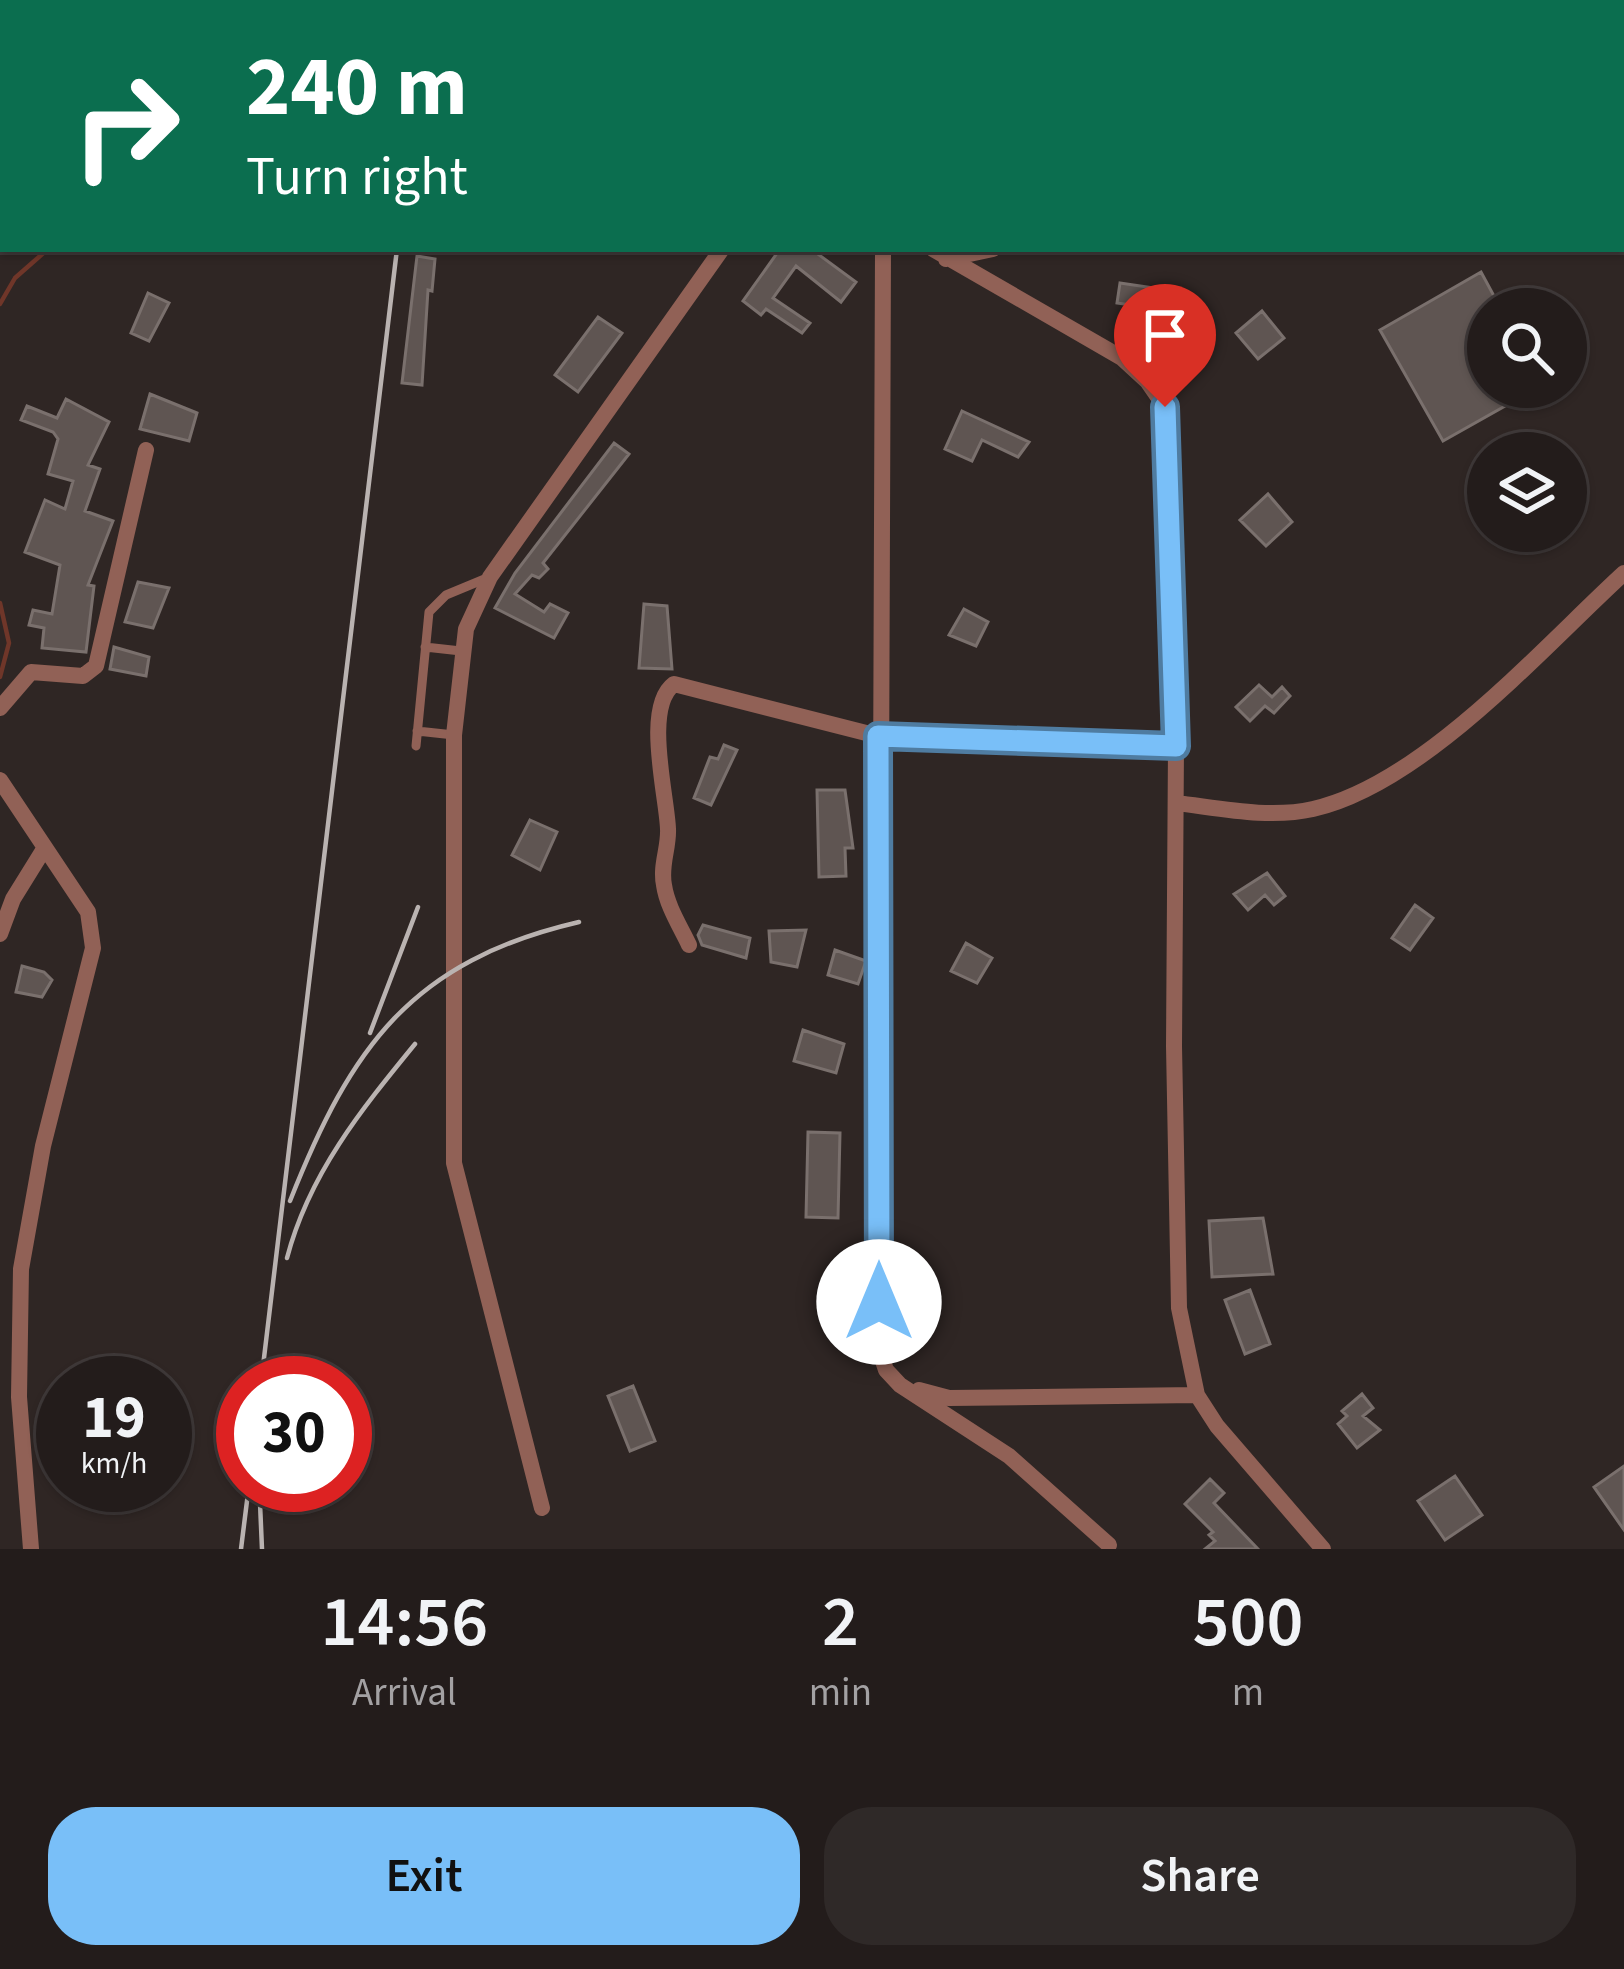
<!DOCTYPE html>
<style>
:root{--surface:#231c1b;--page:#2f2928;--text:#f1f3f6;--muted:#a3a1a3;--line:#403a3a;--accent:#79bff8}
body{margin:0;font-family:"Source Sans 3",sans-serif;background:var(--page);color:var(--text);height:100vh;display:flex;flex-direction:column;font-size:45px;white-space:nowrap}
*{box-sizing:border-box;margin:0}
p{font-size:39px;color:var(--muted)}
.icon{flex:none;width:66px;height:66px;fill:none;stroke:currentColor;stroke-width:2;stroke-linecap:round;stroke-linejoin:round}
.map{position:relative;height:1549px;overflow:hidden}
.sheet{display:flex;flex-direction:column;background:var(--surface);flex:1}
.sheet>*{flex:none}
.top-card{position:absolute;left:0px;top:0px;width:1626px;height:252px;box-shadow:0 3px 9px #0004,0 0 0 3px var(--line);background:#0b6e4f;color:#fff;overflow:hidden}
.tools{position:absolute;left:1467px;top:288px;display:grid;gap:24px}
.tools a{display:grid;place-items:center;width:120px;height:120px;border-radius:50%;background:var(--surface);box-shadow:0 3px 9px #0004,0 0 0 3px var(--line);font-size:60px}
.speed{position:absolute;left:36px;top:1356px;display:flex;gap:24px;font-size:60px;font-weight:700;text-align:center}
.speed>*{display:grid;place-content:center;width:156px;height:156px;border-radius:50%;background:var(--surface);box-shadow:0 3px 9px #0004,0 0 0 3px var(--line);line-height:1}
.speed small{font-size:30px;font-weight:400}
.speed .limit{border:18px solid #d22;background:#fff;color:#111}
.pin{position:absolute;display:grid;place-items:center;width:102px;height:102px;color:#fff;margin:-123px -51px;border-radius:50% 50% 50% 0;rotate:-45deg;box-shadow:0 0 12px #0007}
.pin .icon{rotate:45deg}
.me{position:absolute;width:132px;margin:-66px;rotate:0deg;stroke-linejoin:round;filter:drop-shadow(0 0 9px #0008)}
.turn{display:flex;align-items:center;gap:42px;height:252px;padding:0 48px;font-size:54px}
.turn .icon{width:156px;height:156px;stroke-width:2.5}
.turn b{display:block;font-size:84px;line-height:102px}
.eta{display:flex;justify-content:space-evenly;align-items:center;height:204px;text-align:center}
.eta b{font-size:72px;font-weight:600;line-height:84px}
.primary-button{display:flex;gap:24px;margin-top:auto;padding:24px 48px}
.primary-button a{flex:1;height:138px;border-radius:48px;background:var(--accent);color:#111;font-size:48px;font-weight:600;line-height:138px;text-align:center}
.primary-button a+a{background:var(--page);color:var(--text)}
.map>svg:first-child{display:block}
.lines{fill:none;stroke-linecap:round;stroke-linejoin:round}
.stream{stroke:#6f3629;stroke-width:4.5}
.building{fill:#5f5552;stroke:#7a706d;stroke-width:3}
.lane{stroke:#916156;stroke-width:9}
.street{stroke:#916156;stroke-width:16}
.rail{stroke:#bab3b1;stroke-width:4.5}
.route-casing{stroke:#4f7ca1;stroke-width:30}
.route{stroke:#79bff8;stroke-width:21}
</style>
<div class="map">
<svg width="1624" height="1549" viewBox="0 0 1624 1549">
<rect width="100%" height="100%" fill="#2f2624"/>
<g class="lines">
<path class="stream" d="M 218,3 L 219,0
M 0,304 L 15,278 L 48,249
M 0,603 L 9,643 L 0,677"/>
</g>
<path class="building" d="M 780,249 L 811,249 L 856,282 L 841,302 L 796,266 L 773,298 L 810,323 L 802,333 L 766,309 L 761,315 L 743,301 Z
M 417,256 L 435,259 L 432,291 L 428,290 L 422,385 L 402,383 Z
M 1481,272 L 1501,309 L 1488,309 L 1488,387 L 1539,387 L 1443,441 L 1380,330 Z
M 1120,283 L 1154,288 L 1151,308 L 1117,303 Z
M 148,293 L 169,303 L 149,341 L 131,333 Z
M 1262,311 L 1284,338 L 1258,359 L 1236,333 Z
M 598,317 L 622,333 L 578,392 L 555,375 Z
M 150,394 L 197,413 L 189,441 L 140,429 Z
M 66,399 L 109,422 L 88,465 L 100,469 L 85,511 L 113,521 L 88,585 L 94,586 L 86,652 L 42,648 L 44,628 L 29,625 L 33,610 L 52,614 L 60,565 L 25,552 L 45,500 L 65,509 L 73,481 L 48,474 L 58,439 L 53,432 L 21,420 L 27,406 L 57,418 Z
M 962,411 L 1029,442 L 1018,457 L 982,440 L 972,461 L 945,449 Z
M 614,443 L 629,454 L 543,563 L 548,569 L 539,578 L 532,575 L 515,594 L 544,612 L 550,604 L 568,613 L 554,638 L 495,608 L 515,573 Z
M 1268,494 L 1292,522 L 1266,546 L 1240,520 Z
M 138,582 L 169,588 L 153,628 L 125,622 Z
M 644,604 L 667,606 L 672,669 L 639,668 Z
M 964,609 L 988,622 L 976,646 L 949,635 Z
M 114,647 L 149,657 L 146,676 L 110,669 Z
M 1259,685 L 1272,697 L 1282,687 L 1290,696 L 1274,713 L 1265,706 L 1250,721 L 1236,707 Z
M 724,745 L 737,750 L 711,805 L 694,798 L 710,757 L 718,759 Z
M 817,790 L 845,790 L 853,848 L 845,848 L 846,876 L 819,877 Z
M 530,820 L 557,832 L 540,870 L 512,855 Z
M 1267,873 L 1285,896 L 1274,905 L 1265,895 L 1248,910 L 1234,894 Z
M 1415,905 L 1433,918 L 1410,950 L 1392,938 Z
M 703,925 L 750,938 L 746,958 L 702,945 L 698,935 Z
M 806,930 L 797,967 L 771,962 L 769,931 Z
M 966,943 L 992,958 L 977,983 L 951,971 Z
M 835,950 L 866,961 L 858,984 L 828,975 Z
M 22,966 L 44,972 L 52,980 L 42,997 L 16,992 Z
M 803,1030 L 844,1044 L 836,1073 L 794,1061 Z
M 808,1132 L 840,1133 L 838,1218 L 806,1217 Z
M 1263,1218 L 1273,1274 L 1212,1277 L 1209,1221 Z
M 1250,1290 L 1270,1344 L 1245,1354 L 1225,1300 Z
M 633,1386 L 655,1441 L 630,1451 L 608,1396 Z
M 1362,1394 L 1373,1408 L 1363,1416 L 1380,1430 L 1357,1448 L 1338,1424 L 1347,1416 L 1342,1411 Z
M 1624,1466 L 1624,1530 L 1594,1487 Z
M 1455,1476 L 1482,1515 L 1445,1540 L 1418,1501 Z
M 1210,1479 L 1224,1493 L 1214,1503 L 1258,1549 L 1205,1549 L 1215,1541 L 1209,1535 L 1213,1532 L 1185,1504 Z"/>
<g class="lines">
<path class="lane" d="M 425,647 L 461,651
M 417,731 L 454,735
M 416,746 L 429,612 L 446,595 L 487,578"/>
<path class="street" d="M 1568,0 L 1572,3
M 897,3 L 899,0
M 1623,40 L 1624,41
M 1623,179 L 1624,179
M 883,249 L 879,1349 L 886,1370 L 900,1385 L 1009,1456 L 1109,1545
M 933,249 L 1122,358 L 1147,381 L 1165,407 L 1176,746 L 1174,1046 L 1179,1308 L 1197,1395 L 1217,1426 L 1323,1549
M 946,259 L 993,249
M 0,708 L 31,672 L 83,676 L 96,666 L 146,450
M 0,780 L 88,912 L 93,948 L 43,1146 L 21,1269 L 19,1397 L 31,1549
M 1176,803 C 1219,808 1269,819 1313,809 C 1423,784 1541,649 1624,573
M 0,934 L 13,899 L 44,849
M 689,945 C 680,926 667,906 664,885 C 660,865 669,848 668,829 C 667,796 643,707 674,684 L 878,736 L 1176,746
M 919,1390 L 949,1398 L 1197,1395
M 542,1508 L 454,1163 L 454,735 L 466,629 L 490,577 L 722,249"/>
<path class="rail" d="M 416,3 L 417,0
M 370,1033 L 418,907
M 290,1201 C 351,1047 411,961 579,922
M 287,1258 C 309,1174 361,1110 415,1044
M 261,1383 L 397,249
M 260,1503 L 262,1549
M 241,1549 L 249,1485"/>
</g>
<g class="lines">
<g class="route-casing">
<path id="route" d="M 879,1302 L 878,736 L 1176,746 L 1165,407"/>
</g>
<use href="#route" class="route"/>
</g>
</svg>
<div class="tools">
<a><svg class="icon" aria-label="search" viewBox="0 0 24 24"><circle cx="10" cy="10" r="6"/><path d="M15 15l6 6"/></svg></a>
<a><svg class="icon" aria-label="layers" viewBox="0 0 24 24"><path d="M12 4l9 5-9 5-9-5zM3 14l9 5 9-5"/></svg></a>
</div>
<div class="speed"><div>19<small>km/h</small></div><div class="limit">30</div></div>
<div class="pin" style="left:1165px;top:407px;background:#d93025"><svg class="icon" aria-label="arrive" viewBox="0 0 24 24"><path d="M6 21V4h12l-3 4 3 4H6"/></svg></div>
<svg class="me" style="left:879px;top:1302px" viewBox="-20 -20 40 40"><circle r="19" fill="#fff"/><path d="M0-13L10 11 0 6-10 11z" fill="#79bff8"/></svg>
<div class="top-card">
<div class="turn"><svg class="icon" aria-label="right" viewBox="0 0 24 24"><path d="M7 20v-9h11M14 6l5 5-5 5"/></svg><div><b>240 m</b>Turn right</div></div>
</div>
</div>
<section class="sheet">
<div class="eta">
<div><b>14:56</b><p>Arrival</p></div>
<div><b>2</b><p>min</p></div>
<div><b>500</b><p>m</p></div>
</div>
<div class="primary-button"><a>Exit</a><a>Share</a></div>
</section>
